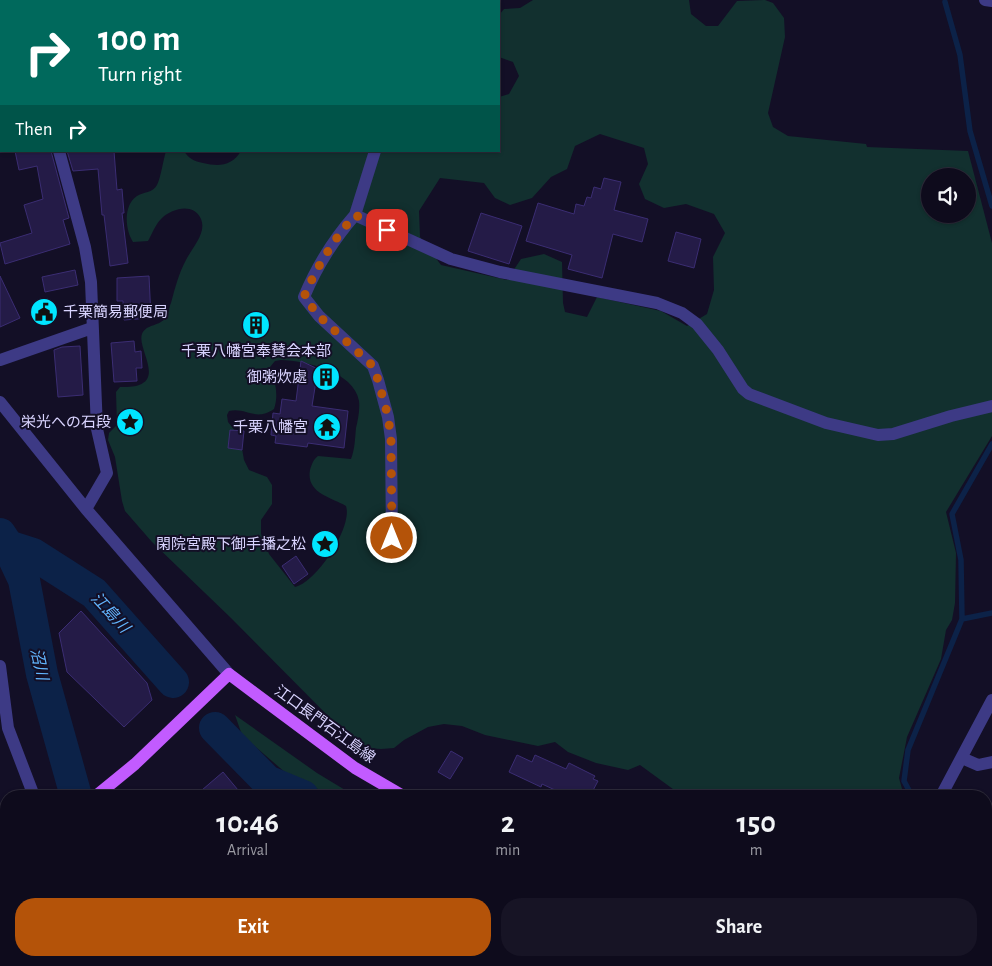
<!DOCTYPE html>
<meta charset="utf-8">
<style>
:root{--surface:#0e0b1c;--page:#171425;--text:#f1f3f6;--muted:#9b9ba3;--line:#2e2b3b;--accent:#b45309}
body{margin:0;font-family:"Alegreya Sans","Noto Sans JP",sans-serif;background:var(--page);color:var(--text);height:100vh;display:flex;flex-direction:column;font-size:19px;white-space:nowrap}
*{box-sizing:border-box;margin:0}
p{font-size:16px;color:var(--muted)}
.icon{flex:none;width:28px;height:28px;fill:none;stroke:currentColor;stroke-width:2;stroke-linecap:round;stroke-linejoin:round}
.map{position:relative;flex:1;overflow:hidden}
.drawer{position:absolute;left:0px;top:790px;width:992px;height:176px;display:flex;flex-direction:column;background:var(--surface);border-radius:20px 20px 0 0;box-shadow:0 1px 4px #0004,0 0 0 1px var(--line)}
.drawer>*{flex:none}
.guide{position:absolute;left:0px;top:0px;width:500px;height:152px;box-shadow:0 1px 4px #0004,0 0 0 1px var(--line);background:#00695c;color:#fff;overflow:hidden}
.tools{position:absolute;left:921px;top:168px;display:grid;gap:10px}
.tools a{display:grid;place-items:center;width:55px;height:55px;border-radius:50%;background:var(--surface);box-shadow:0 1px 4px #0004,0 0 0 1px var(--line);font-size:25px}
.pin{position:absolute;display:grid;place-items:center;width:42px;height:42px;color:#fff;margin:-21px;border-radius:10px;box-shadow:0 2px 8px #0006}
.me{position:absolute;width:55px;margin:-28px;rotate:0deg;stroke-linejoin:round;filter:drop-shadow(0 0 4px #0008)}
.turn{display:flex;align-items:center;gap:18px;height:105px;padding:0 15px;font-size:22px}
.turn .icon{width:65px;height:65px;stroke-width:2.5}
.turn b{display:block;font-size:35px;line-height:42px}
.then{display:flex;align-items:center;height:48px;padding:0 15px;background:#0003;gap:10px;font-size:19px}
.eta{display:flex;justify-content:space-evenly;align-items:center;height:85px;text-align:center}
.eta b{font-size:30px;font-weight:700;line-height:35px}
.cta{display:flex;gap:10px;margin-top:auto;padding:10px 15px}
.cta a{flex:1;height:58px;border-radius:20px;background:var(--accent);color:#fff;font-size:20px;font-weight:700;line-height:58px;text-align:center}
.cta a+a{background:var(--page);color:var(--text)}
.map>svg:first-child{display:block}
.green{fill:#12302f;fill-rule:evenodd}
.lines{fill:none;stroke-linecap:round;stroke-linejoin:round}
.stream{stroke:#0c2248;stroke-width:5.5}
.river{stroke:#0c2248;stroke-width:32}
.building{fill:#241b47;stroke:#3b2d73}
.minor{stroke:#3d3a85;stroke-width:12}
.major{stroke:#c25bff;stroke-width:12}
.route{stroke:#b45309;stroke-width:9;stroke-dasharray:0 16.2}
.labels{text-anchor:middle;stroke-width:4;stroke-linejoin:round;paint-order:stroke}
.poi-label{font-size:15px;fill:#d9d4ff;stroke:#130f26;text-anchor:end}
.street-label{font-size:15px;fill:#d9d4ff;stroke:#130f26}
.water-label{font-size:16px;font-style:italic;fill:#62b6ff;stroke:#130f26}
</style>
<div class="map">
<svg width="992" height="966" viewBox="0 0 992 966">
<rect width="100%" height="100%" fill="#130f26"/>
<path class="green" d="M 533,0 L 689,0 L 691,14 L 706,26 L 718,26 L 737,1 L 765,0 L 773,3 L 784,18 L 785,37 L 768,113 L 773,127 L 788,136 L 866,144 L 867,147 L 968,151 L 992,243 L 992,436 L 946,512 L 956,553 L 955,603 L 952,620 L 946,630 L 941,659 L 907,737 L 899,778 L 904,796 L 859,796 L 860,792 L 855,790 L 848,796 L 681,796 L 677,792 L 640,765 L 628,770 L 596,763 L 568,752 L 555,742 L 538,746 L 485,735 L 462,726 L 444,724 L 428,727 L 404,740 L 394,748 L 381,749 L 368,748 L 344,732 L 231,618 L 152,542 L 125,511 L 122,501 L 115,457 L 108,440 L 109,433 L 117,425 L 116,392 L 120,387 C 126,387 134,387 139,385 C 162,377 137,347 142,334 C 147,323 160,327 166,317 C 169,313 169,307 171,303 C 175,288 179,273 186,260 C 192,248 207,233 201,219 C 193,202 172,209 162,218 C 156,223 152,234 148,241 L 133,242 C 125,230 123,205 137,196 C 143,192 153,193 157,185 C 161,177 163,161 166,151 L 184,151 C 189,159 194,161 203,163 C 219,167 232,166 241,151 L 499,151 L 499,97 L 509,94 L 519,76 L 513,62 L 499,57 L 499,15 L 504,9 L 520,8 ZM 600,134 L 644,148 L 648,164 L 639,184 L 645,199 L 664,208 L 686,204 L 714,214 L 725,233 L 713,257 L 714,290 L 707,314 L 687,326 L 661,311 L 597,297 L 587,317 L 565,312 L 563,303 L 562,262 L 544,254 L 521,259 L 507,280 L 441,265 L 420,237 L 419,211 L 440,178 L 484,183 L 495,198 L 510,205 L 532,198 L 551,177 L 567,169 L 575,146 ZM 930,176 L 968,176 L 968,214 L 930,214 ZM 281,360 C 305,361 354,371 359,401 C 360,409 358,420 356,428 C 355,438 355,449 351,459 L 318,456 C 313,460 312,464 310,470 C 306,493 330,497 346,506 C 353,527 316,583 295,587 L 269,554 L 261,534 L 261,520 L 272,504 L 272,485 L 267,477 L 249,470 L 244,460 L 240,437 L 228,422 L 227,415 L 229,411 C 247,407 255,422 274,409 C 279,394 275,381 270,367 L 275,361 Z
M 235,715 L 317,773 L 355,796 L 332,796 L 287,774 L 242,735 Z
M 992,878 L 992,924 L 986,934 L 986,881 Z
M 697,960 L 758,960 L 771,966 L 684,966 Z"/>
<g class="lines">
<path class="stream" d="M 945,2 L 960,55 L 970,131 L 992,206
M 962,619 L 961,560 L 952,514 L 992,444
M 912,796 L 904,781 L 908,750 L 962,619 L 992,613
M 722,966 L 725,965 L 737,966
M 952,966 L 955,960"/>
<path class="river" d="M 0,534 L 8,546 L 24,580 L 42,674 L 76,796
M 8,546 L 33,554 L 94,593 L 173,682
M 215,728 L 267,781 L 303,796
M 378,960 L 381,966
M 95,966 L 96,960"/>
</g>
<path class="building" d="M 15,151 L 51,151 L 69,218 L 63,220 L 70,244 L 5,264 L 0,243 L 32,233 L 24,205 L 43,199 L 37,166 L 19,170 Z
M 67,151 L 114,151 L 117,190 L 122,189 L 124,213 L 122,213 L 128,263 L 110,266 L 104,215 L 102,215 L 98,169 L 73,171 Z
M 604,178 L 621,182 L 614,210 L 648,219 L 642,242 L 613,234 L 602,278 L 568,269 L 572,255 L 526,241 L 538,203 L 574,214 L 576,204 L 584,206 L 587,197 L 591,198 L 594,187 L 601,189 Z
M 481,213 L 522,226 L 509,264 L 468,251 Z
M 676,232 L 701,239 L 694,268 L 668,261 Z
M 75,270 L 78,285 L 45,292 L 42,277 Z
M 0,276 L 20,318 L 0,327 Z
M 149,276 L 151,318 L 124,320 L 123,301 L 117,301 L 117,278 Z
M 47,299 L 54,321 L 41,325 L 34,303 Z
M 251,313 L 268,323 L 261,336 L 244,326 Z
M 134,341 L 135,352 L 141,351 L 142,368 L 136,368 L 137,381 L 114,382 L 111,343 Z
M 80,346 L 83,395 L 58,397 L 54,350 L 62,347 Z
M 301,361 L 318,369 L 312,406 L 348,411 L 344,448 L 308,443 L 307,447 L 275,443 L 276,436 L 271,435 L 273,413 L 280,414 L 282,399 L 296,401 Z
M 230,430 L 244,431 L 242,450 L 228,448 Z
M 296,556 L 308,574 L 294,584 L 282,566 Z
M 81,611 L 147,683 L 152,700 L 124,727 L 67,672 L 59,633 Z
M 451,751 L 463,758 L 450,779 L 438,772 Z
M 517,755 L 532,762 L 535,755 L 566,769 L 569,763 L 595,776 L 593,779 L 598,781 L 590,796 L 568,796 L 542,784 L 541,787 L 509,772 Z
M 223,772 L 243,796 L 195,796 Z"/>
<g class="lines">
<path class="minor" d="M 30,0 L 30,1
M 985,0 L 992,1
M 422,1 L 422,0
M 59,151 L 85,247 L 91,282 L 97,429 L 107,473 L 86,509
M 375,151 L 355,215 L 451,259 L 500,272 L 657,303 L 682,313 L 697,324 L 718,350 L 743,389 L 749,394 L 826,423 L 878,435 L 893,434 L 951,416 L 992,406
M 355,215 C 334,239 316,268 304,297 L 319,316 L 373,366 L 378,380 L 388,417 L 391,439 L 392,538
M 0,360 L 92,328
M 0,402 L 86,509 L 229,674
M 0,666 L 8,728 L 34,796
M 962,758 L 978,765 L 992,762
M 941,796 L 992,700
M 58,966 L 59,960"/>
<path class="major" d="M 96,796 L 135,764 L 229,674 L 355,768 L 403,796
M 0,875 L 6,870
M 825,960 L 840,966"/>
</g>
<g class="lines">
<path class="route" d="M 387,230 L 355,215 C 334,239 316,268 304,297 L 319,316 L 373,366 L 378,380 L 388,416 L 391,439 L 392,538"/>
</g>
<defs>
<g id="civic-disc" transform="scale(1.4375)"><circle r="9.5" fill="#00e5ff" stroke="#130f26"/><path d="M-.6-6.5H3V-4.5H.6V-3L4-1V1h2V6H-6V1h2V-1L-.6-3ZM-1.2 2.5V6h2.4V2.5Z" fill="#111"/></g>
<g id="building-disc" transform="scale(1.4375)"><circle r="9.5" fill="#00e5ff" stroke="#130f26"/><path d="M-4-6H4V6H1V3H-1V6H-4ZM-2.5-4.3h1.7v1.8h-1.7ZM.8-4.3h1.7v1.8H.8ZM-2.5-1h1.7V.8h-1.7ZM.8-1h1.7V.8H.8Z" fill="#111"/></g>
<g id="sight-disc" transform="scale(1.4375)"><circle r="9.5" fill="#00e5ff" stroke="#130f26"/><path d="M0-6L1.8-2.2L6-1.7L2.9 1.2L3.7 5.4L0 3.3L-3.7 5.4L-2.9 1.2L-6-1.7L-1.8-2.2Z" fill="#111"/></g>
<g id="temple-disc" transform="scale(1.4375)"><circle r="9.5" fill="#00e5ff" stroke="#130f26"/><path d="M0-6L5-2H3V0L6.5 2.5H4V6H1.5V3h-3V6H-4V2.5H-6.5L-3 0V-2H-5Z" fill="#111"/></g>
</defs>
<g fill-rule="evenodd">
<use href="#civic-disc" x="44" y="312"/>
<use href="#building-disc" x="256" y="325"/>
<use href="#building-disc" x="326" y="377"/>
<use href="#sight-disc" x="130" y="422"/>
<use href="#temple-disc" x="327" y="427"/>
<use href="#sight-disc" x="325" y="544"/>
</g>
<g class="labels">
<g class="poi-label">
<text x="63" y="317" text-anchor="start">千栗簡易郵便局</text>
<text x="256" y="356" text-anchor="middle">千栗八幡宮奉賛会本部</text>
<text x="307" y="382">御粥炊處</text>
<text x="111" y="427">栄光への石段</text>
<text x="308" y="432">千栗八幡宮</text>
<text x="306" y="549">閑院宮殿下御手播之松</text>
</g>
<g class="street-label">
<text transform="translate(325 724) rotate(36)" y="5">江口長門石江島線</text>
</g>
<g class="water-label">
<text transform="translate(111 612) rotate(47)" y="6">江島川</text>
<text transform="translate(40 664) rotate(78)" y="6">沼川</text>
</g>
</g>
</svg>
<div class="tools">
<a><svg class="icon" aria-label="sound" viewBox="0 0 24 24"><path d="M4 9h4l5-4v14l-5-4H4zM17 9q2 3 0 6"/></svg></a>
</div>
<div class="pin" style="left:387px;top:230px;background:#d93025"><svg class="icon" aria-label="arrive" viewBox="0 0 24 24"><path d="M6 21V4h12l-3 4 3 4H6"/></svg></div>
<svg class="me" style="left:392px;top:538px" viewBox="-20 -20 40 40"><circle r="17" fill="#b45309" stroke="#fff" stroke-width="3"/><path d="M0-11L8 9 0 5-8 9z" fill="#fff"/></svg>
<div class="guide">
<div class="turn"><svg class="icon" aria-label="right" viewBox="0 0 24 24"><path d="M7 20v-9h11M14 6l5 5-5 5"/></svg><div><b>100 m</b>Turn right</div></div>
<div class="then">Then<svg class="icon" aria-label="right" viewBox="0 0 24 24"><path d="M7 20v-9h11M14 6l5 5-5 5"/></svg></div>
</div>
<section class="drawer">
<div class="eta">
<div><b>10:46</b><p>Arrival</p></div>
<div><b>2</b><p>min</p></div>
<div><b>150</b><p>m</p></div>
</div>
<div class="cta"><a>Exit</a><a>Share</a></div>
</section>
</div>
